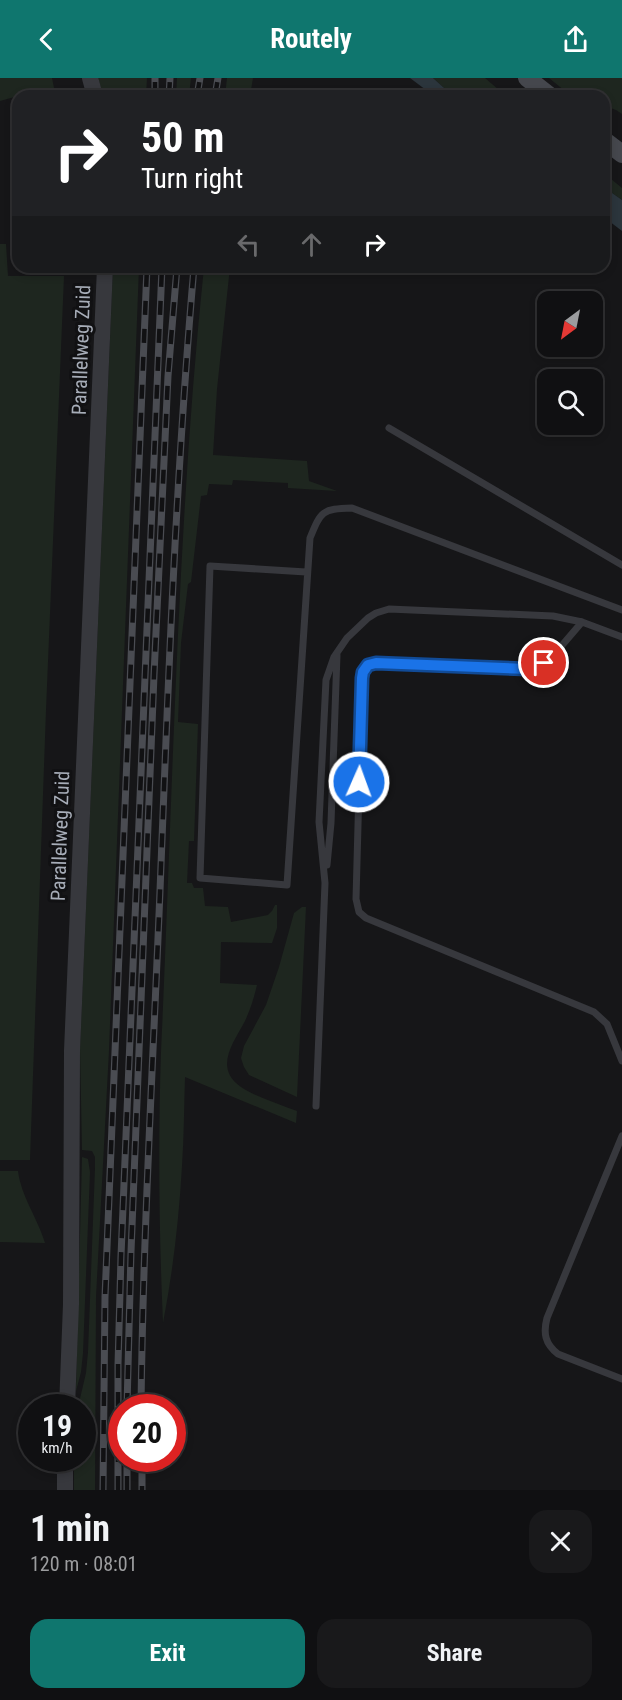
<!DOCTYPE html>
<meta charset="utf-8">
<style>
:root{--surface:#101012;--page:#19191b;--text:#f1f3f6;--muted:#9c9d9f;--line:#303032;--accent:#0f766e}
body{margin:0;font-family:"Roboto Condensed",sans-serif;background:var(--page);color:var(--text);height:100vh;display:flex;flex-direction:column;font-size:22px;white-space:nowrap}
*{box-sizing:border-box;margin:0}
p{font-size:20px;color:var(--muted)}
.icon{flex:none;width:33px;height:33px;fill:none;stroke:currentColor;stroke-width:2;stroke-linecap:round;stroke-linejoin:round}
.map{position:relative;height:1412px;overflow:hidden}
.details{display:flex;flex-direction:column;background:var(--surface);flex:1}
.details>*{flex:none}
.guide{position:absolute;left:12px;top:12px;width:598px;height:183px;border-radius:18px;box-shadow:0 3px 9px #0003,0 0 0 2px var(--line);background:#202124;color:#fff;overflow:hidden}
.needle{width:39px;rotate:212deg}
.fabs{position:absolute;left:537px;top:213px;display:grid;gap:12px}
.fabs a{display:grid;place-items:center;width:66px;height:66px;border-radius:12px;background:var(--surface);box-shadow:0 3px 9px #0003,0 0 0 2px var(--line);font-size:30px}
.speed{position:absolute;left:18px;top:1316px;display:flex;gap:12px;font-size:30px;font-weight:700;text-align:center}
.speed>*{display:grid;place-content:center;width:78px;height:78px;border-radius:50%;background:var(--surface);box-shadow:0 3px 9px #0003,0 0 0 2px var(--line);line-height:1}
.speed small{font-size:15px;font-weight:400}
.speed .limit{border:9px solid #d22;background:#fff;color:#111}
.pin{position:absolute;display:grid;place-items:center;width:51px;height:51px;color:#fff;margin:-26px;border:3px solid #fff;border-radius:50%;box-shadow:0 2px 6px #0007}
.me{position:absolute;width:66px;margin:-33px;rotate:2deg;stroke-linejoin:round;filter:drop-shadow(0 0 4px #0008)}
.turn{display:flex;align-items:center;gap:21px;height:126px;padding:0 30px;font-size:27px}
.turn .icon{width:78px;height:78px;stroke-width:2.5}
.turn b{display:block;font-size:42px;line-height:51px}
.lanes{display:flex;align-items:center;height:57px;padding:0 30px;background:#0003;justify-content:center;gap:30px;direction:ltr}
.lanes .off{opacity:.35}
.round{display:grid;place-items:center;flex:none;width:63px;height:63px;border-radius:18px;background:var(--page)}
.overview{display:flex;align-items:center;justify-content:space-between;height:102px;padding:0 30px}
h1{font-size:36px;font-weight:700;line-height:45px}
.button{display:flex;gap:12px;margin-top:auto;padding:12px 30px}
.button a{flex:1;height:69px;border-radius:18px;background:var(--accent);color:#fff;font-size:24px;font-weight:700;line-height:69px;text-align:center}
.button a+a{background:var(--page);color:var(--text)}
header{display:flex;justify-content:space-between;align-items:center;height:78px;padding:0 30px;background:var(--accent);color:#fff;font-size:27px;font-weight:700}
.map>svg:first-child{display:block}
.green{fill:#1e261f}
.water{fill:#2b353c}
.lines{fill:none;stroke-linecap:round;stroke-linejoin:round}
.service{stroke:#37383d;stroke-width:7}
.tertiary{stroke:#37383d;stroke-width:16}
.secondary{stroke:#45474d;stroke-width:18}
.rail-casing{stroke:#4a4c52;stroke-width:7}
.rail{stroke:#111113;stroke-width:4.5;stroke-dasharray:14;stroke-linecap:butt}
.route-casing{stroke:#114b97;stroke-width:15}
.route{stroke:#1a73e8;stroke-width:10}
.labels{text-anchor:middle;stroke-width:6;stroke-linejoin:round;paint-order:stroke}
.street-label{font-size:20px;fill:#a7adb8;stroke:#111113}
</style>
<header><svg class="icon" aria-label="back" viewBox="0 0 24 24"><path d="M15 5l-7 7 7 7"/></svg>Routely<svg class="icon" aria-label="share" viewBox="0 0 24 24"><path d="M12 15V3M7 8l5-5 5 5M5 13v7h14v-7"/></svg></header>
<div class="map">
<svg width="622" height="1412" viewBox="0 0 622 1412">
<rect width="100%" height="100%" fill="#161618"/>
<path class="green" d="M 0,0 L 52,0 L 55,15 L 18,18 L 0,23 Z
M 98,0 L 147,0 L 146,18 L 103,18 Z
M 177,0 L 191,0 L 189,18 L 176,18 Z
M 227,0 L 253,0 L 250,18 L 225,18 Z
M 433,0 L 485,0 L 506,18 L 453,18 Z
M 549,0 L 622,0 L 622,36 L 616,32 L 605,28 L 604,18 L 574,18 L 570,17 Z
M 605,96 L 622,110 L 622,122 L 605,110 Z
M 0,166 L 6,166 L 8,198 L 64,198 L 46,632 L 30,1082 L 0,1082 Z
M 113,189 L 139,189 L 109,972 L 96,1219 L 95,1412 L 74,1412 L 74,1380 L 82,1380 L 82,1329 L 78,1329 L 86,1295 L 88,1274 L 95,1090 L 95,1079 L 92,1073 L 82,1072 L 80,971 Z
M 204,189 L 230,189 L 217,311 L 213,377 L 307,383 L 309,403 L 337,413 L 288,410 L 288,405 L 233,402 L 232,407 L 209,406 L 207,417 L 201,418 L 191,504 L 188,506 L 181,565 L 178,644 L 198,646 L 194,763 L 189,763 L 187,805 L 192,805 L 194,810 L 203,810 L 205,828 L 228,829 L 231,844 L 268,837 L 272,833 L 275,827 L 277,827 L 277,850 L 272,865 L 221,864 L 220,905 L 257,907 C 254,920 250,932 245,943 C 234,964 213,990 241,1009 C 256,1019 279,1026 297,1033 L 296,1045 L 185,999 C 184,1029 184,1058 182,1088 C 179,1140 173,1193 163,1245 C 159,1154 158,1064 161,974 C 173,712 177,449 204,189 Z
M 302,829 L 306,829 L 297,1019 L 249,997 L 244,989 L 241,980 L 244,968 L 266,927 L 279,889 L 294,835 Z
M 82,1079 L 88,1081 L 90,1094 L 83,1275 L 81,1294 L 76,1313 Z
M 0,1093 L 18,1093 C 21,1118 38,1141 45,1165 L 0,1164 Z"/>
<path class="water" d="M 410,0 L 433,0 L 453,18 L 434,18 Z
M 605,110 L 622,122 L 622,153 L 605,140 Z"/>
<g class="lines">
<path class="service" d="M 389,350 L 622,487
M 306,494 L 210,488 L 200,800 L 287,807 L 310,460 C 321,433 322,431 352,430 L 622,532
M 582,544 L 552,579 L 544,585 L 536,589 L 517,591 L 376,585 C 367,586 363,591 362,600 L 356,821 L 359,834 L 366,840 L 594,934 L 607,946 L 622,983
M 327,787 L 331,745 L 337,577
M 316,1028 L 325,805 L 319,744 L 326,602 L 334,579 L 347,560 L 368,540 L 376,535 L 389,531 L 553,538 L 582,544 L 622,559
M 622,1058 L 547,1240 C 543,1255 545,1266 558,1276 L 622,1301"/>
<path class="tertiary" d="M 90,0 L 95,18
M 67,1329 L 71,1226 L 72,973 L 105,189
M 65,1380 L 65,1412"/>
<path class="secondary" d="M 527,0 L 550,18
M 604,62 L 622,76"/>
<g class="rail-casing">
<path id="rail" d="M 155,18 L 155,0
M 169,18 L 170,0
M 197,18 L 200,0
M 215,18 L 218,0
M 127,1329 L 131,1174 L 154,597 L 168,298 L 177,189
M 141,1329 C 143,1157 153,985 160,813 C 168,605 176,397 194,189
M 142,1380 L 142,1412
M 103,1412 L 105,1219 L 147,189
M 118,1412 L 118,1287 L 121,1178 L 162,189
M 127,1412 L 127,1380"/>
</g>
<use href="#rail" class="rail"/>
</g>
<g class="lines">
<g class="route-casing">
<path id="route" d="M 359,704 L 362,600 L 363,594 L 368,587 L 376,585 L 527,591 L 536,590 L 544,585"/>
</g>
<use href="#route" class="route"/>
</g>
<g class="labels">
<g class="street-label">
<text transform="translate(81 272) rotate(-88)" y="7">Parallelweg Zuid</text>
<text transform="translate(60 758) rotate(-88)" y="7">Parallelweg Zuid</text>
</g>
</g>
</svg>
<div class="fabs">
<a><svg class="needle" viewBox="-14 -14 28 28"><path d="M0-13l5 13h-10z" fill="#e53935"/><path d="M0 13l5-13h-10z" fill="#9c9d9f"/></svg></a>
<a><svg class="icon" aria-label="search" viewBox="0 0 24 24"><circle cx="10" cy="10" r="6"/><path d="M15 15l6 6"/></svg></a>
</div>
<div class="speed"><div>19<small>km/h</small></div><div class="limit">20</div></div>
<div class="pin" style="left:544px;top:585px;background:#d93025"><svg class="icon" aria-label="arrive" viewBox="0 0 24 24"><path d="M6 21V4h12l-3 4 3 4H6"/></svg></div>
<svg class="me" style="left:359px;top:704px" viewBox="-20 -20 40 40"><circle r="17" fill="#1a73e8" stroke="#fff" stroke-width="3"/><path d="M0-11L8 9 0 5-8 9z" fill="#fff"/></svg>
<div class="guide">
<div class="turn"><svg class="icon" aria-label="right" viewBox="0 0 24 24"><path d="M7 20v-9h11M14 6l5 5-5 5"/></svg><div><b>50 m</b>Turn right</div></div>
<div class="lanes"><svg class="icon off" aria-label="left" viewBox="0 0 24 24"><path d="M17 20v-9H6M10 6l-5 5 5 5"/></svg><svg class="icon off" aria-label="ahead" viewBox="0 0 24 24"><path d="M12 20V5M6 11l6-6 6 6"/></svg><svg class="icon" aria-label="right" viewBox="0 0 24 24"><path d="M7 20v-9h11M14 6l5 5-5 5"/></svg></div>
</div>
</div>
<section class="details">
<div class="overview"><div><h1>1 min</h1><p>120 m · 08:01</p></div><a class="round"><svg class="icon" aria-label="close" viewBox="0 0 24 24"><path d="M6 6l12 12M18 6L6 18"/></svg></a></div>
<div class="button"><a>Exit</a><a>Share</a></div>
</section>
